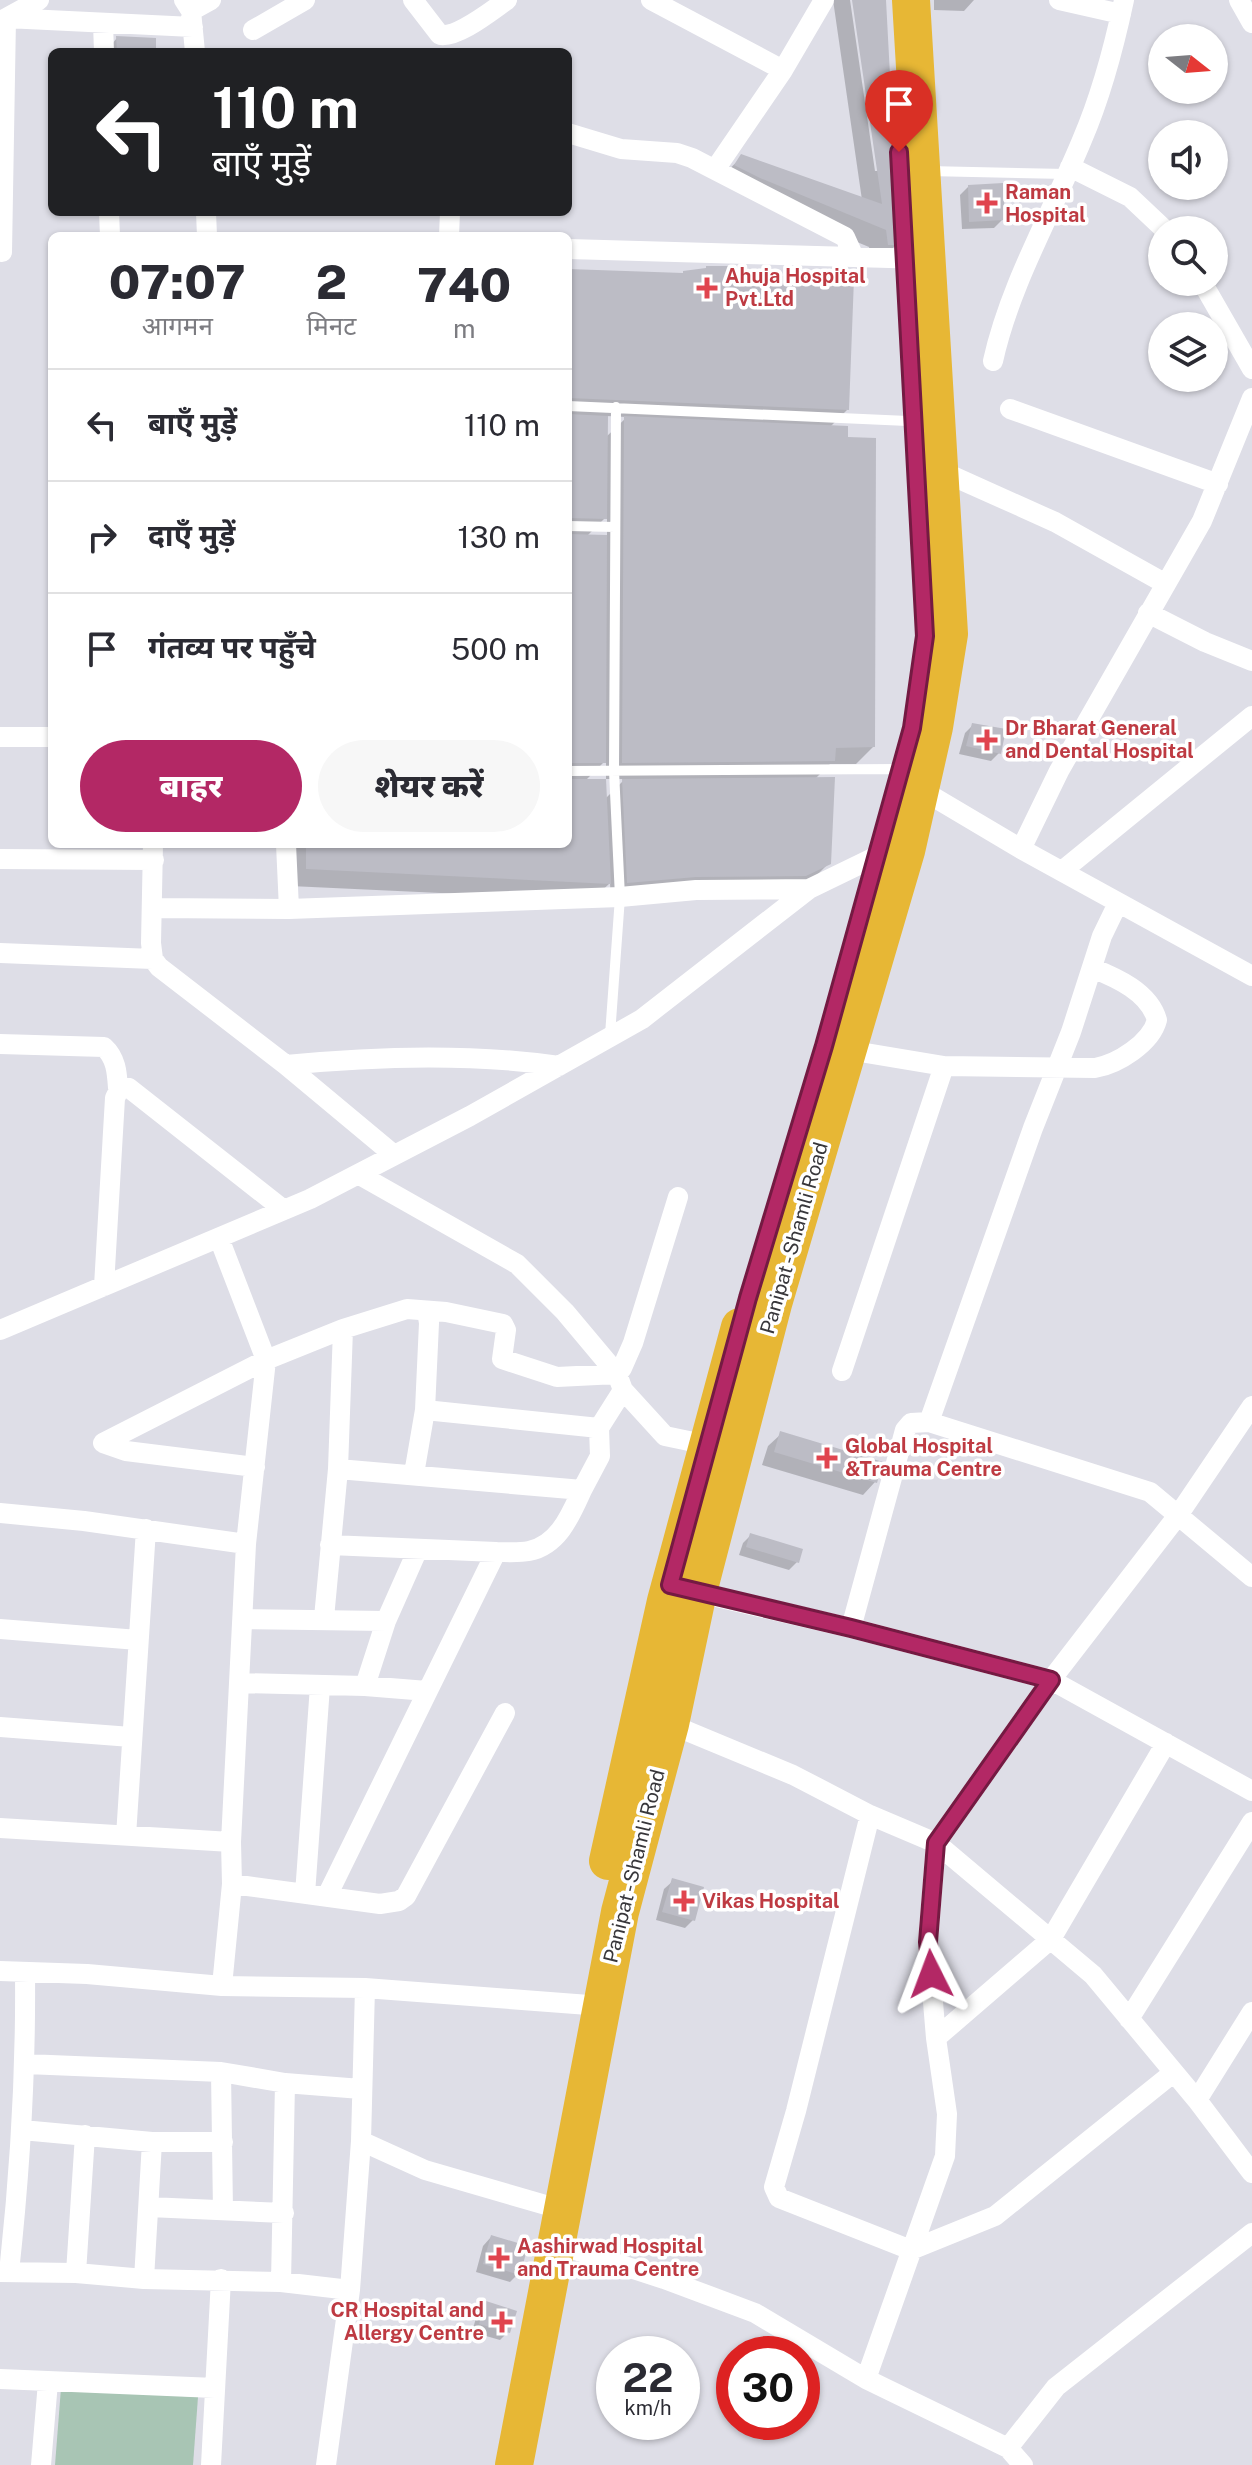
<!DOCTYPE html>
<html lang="hi">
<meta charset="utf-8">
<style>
:root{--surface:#fff;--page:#f7f7f7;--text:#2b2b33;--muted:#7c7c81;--line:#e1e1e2;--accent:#b32865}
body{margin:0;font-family:"Public Sans","Noto Sans Devanagari",sans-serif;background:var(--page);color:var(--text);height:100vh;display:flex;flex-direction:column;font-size:30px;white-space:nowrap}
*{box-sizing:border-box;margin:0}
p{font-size:26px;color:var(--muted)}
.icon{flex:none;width:44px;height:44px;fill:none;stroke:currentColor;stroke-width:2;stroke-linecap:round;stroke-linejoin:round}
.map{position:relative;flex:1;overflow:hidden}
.drawer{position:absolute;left:48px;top:232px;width:524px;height:616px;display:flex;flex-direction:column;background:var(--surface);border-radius:12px;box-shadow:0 2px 6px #0004}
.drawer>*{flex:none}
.banner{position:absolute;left:48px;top:48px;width:524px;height:168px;border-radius:12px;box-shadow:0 2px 6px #0004;background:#202124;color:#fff;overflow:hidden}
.needle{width:52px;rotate:107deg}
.controls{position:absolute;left:1148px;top:24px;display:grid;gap:16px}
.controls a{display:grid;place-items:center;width:80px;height:80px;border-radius:50%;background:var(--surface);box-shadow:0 2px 6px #0004;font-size:40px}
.speed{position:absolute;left:596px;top:2336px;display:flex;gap:16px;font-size:40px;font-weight:700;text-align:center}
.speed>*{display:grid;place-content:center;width:104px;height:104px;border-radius:50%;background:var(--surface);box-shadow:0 2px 6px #0004;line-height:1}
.speed small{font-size:20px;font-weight:400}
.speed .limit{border:12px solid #d22;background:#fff;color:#111}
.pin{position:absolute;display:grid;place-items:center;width:68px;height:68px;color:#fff;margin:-82px -34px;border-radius:50% 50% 50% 0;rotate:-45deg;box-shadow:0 0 8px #0007}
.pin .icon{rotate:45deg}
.me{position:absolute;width:88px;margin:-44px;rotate:357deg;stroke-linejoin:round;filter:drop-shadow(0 0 6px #0008)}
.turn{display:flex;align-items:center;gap:28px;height:168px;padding:0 32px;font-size:36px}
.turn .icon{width:104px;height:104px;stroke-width:2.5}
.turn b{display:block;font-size:56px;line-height:68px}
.eta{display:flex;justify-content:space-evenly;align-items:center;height:136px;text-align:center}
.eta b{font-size:48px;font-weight:800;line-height:56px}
.action{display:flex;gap:16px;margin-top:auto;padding:16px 32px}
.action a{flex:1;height:92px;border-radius:48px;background:var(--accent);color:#fff;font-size:32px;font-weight:800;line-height:92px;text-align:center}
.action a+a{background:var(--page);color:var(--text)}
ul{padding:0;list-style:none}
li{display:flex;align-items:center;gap:24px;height:112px;padding:0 32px;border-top:2px solid var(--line)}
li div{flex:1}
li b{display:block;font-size:30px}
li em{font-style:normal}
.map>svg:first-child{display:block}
.green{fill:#a8c5b4}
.shadow{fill:#0003;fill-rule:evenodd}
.building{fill:#bcbcc5}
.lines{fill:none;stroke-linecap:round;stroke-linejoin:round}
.lane{stroke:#fff;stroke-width:10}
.street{stroke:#fff;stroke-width:20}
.highway{stroke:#e7b735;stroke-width:38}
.route-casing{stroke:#741a42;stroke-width:20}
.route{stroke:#b32865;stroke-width:14}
.health-dot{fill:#e0444e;stroke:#fff;stroke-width:3}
.labels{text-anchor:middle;stroke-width:7;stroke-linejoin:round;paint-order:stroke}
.health-label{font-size:20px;font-weight:bold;fill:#be3a42;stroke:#fff;text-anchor:start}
.street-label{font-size:20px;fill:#38373b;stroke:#fff}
</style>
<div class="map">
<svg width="1252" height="2465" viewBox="0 0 1252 2465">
<rect width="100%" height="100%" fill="#dedee7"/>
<path class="green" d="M 61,2388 L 198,2397 L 193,2465 L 55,2465 Z"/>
<path class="shadow" d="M 833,0 L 850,0 L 875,171 L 878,171 L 854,0 L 884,0 L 897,244 L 880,261 L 871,261 L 869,247 L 743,195 L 724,174 L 742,157 L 862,200 Z
M 934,0 L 974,0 L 964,11 L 934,10 Z
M 117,38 L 154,52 L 105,52 Z
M 968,187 L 1002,220 L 994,228 L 962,229 L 960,195 Z
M 568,271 L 727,276 L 847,410 L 829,428 L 873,747 L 856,764 L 830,764 L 814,780 L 829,863 L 812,880 L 611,899 L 610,883 L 592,900 L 290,886 L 290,844 L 568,844 ZM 606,416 L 627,417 L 606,437 ZM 607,516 L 607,537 L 587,536 ZM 606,760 L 606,779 L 625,779 L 605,799 L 585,781 Z
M 973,725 L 999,753 L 991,761 L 959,754 L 965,733 Z
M 781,1434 L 875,1482 L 863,1495 L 762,1465 L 768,1446 Z
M 751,1535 L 797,1562 L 789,1570 L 739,1555 L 743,1543 Z
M 673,1881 L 693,1920 L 685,1928 L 656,1920 L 664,1889 Z
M 491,2237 L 518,2274 L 510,2282 L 476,2272 L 483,2246 Z
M 486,2303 L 508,2332 L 500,2340 L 472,2332 L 478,2311 Z"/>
<path class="building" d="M 852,0 L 886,0 L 899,245 L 888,245 L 886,230 L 760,178 L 734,165 L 741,154 L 882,204 Z
M 116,36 L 156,38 L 156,52 L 117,52 Z
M 1003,183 L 1005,220 L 969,222 L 968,185 Z
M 706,266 L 729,266 L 729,274 L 854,278 L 849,410 L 568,398 L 568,269 L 683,273 L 683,271 L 706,268 Z
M 568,414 L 608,416 L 607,519 L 568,518 Z
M 624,416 L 848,426 L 848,437 L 876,438 L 875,747 L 836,748 L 835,761 L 622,763 Z
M 568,534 L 607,535 L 606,763 L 568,763 Z
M 972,723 L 1006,729 L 1001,754 L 966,746 Z
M 835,777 L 831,864 L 806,876 L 696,877 L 627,883 L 622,779 Z
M 568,779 L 606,779 L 611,884 L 306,869 L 306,844 L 568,844 Z
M 780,1431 L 883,1462 L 877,1483 L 774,1452 Z
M 750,1533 L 803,1549 L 799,1563 L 746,1547 Z
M 672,1878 L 704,1887 L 695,1921 L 662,1912 Z
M 491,2235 L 528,2246 L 520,2275 L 483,2264 Z
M 486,2301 L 517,2311 L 510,2333 L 479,2324 Z"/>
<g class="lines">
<path class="lane" d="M 927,171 L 1067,174
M 568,406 L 930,422
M 568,526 L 615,527
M 568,771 L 901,769 L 913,781
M 610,1035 L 620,897 L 614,771 L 616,407"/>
<path class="street" d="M 184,0 L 191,11 L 195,52
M 413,0 L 440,35 C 458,38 491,11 507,0
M 651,0 L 783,70
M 1059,0 L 1121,14
M 1239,0 L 1252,23
M 191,11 L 211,0
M 8,17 L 39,0
M 103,23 L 104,52
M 253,30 L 305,0
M 568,133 L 621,149 L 677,153 L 692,158 L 845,237 L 854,257
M 1070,167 L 1130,197 L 1165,230
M 716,168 L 783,70 L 824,0
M 109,212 L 110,236
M 206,212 L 207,236
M 449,236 L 450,212
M 568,249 L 926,259
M 2,252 L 6,18 L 193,27
M 1202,282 L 1252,369
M 993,361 C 1010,284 1052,213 1082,140 C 1101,96 1114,47 1124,0
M 1010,409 L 1218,484
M 918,471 L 939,470 L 1055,522 L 1166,584
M 1148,613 L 1205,642 L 1252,661
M 0,737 L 52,737
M 920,789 L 1021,849 L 1252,976
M 153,844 L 151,943 L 153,959 L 159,967 L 286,1065 L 394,1155
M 286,844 L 289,909
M 1021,849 L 1059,771 L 1202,521 L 1252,398
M 0,859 L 154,860
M 1062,871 L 1252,716
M 153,908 L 289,909 L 620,897 L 696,890 L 809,889
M 0,953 L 153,959
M 0,1044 L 104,1047 C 116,1058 117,1072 118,1088
M 824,1046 L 944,1066 L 1095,1068 C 1118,1064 1151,1043 1157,1020 C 1149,992 1117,978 1092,968
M 286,1065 C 376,1056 469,1053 559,1066
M 358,1174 L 517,1264 L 565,1312 L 617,1374 L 623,1390 L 665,1436 L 708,1445
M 219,1238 L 266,1360 L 246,1544 L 231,1842 L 232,1884 L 222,1986
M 104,1286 L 115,1098 L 121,1086 L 129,1088 L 284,1210
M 0,1330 L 310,1199 L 470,1116 L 642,1019 L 809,889 L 879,855 L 906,851
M 842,1371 L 944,1066
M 425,1410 L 599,1428
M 929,1422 L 1033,1128 L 1071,1032 L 1102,936 L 1118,903
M 255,1467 L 126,1451 L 103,1443 L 266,1360 L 343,1329 L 407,1309 L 446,1312 L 503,1324 L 506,1330 L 502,1359 L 557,1377 L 617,1374 L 622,1368 L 633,1343 L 678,1197
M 338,1469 L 582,1490 L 600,1456 L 599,1428 L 623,1390
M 414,1474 L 425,1410 L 429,1323 L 427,1311
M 0,1513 L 84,1521 L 246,1544
M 496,1552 C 507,1552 519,1553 529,1551 C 559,1545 571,1514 582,1490
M 691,1591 L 851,1628 L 1051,1680 L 1252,1791
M 324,1618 L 338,1469 L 343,1329
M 244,1619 L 386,1621
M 851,1628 L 905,1430 L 911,1423 L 929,1422 L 1150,1492 L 1252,1577
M 0,1629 L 138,1640
M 239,1683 L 365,1686 L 427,1691
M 365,1686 L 386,1621 L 418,1549
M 670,1724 L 793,1775 L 870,1815 L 936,1843 L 1093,1975 L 1197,2100 L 1252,2173
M 0,1727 L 131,1737
M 870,1815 L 796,2111 L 774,2187 L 779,2198 L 911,2250 L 995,2216 L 1173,2073
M 0,1828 L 231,1842
M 126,1836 L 146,1529
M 232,1884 L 380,1904 L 399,1901 L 406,1896 L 505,1713
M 305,1894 L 320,1686
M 327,1896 L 496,1552 L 330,1545
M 0,1971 L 87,1974 L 222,1986 L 365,1988 L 602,2006
M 1129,2019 L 1252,1822
M 936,2038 L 1051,1939 L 1166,1743
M 26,2064 L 221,2072 L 285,2083 L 361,2089
M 221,2072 L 223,2211
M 1197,2100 L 1252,2012
M 22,2130 L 152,2142 L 223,2142
M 361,2141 L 425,2170 L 563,2210
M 149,2207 L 284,2213
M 557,2244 L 664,2279 L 755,2313 L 866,2379 L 1008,2448 L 1023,2465
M 0,2272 L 76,2273 L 144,2279 L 281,2282 L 350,2290
M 9,2272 C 20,2172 26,2073 25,1972
M 76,2273 L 85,2135
M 144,2279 L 152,2142
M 281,2282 L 285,2083
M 0,2379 L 215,2388
M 866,2379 L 945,2156 L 947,2114 L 936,2038 L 928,1942 L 936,1843 L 1051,1680 L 1179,1514 L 1252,1406
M 1008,2448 L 1056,2387 L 1252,2233
M 41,2465 L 48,2382
M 211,2465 L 221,2279
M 326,2465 L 350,2290 L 361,2141 L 365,1988"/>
<path class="highway" d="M 608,1861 L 666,1601 L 740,1327
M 514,2465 L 620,1912 L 670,1724 L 698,1592 L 773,1304 L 906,851 L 934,727 L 949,634 L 911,0"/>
</g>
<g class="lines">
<g class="route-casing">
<path id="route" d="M 899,152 L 925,636 L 912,728 L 824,1046 L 748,1298 L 670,1585 L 851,1628 L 1051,1680 L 936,1843 L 928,1942 L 931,1974"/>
</g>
<use href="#route" class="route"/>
</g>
<g class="health-dot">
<path d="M983 191h8v8h8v8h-8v8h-8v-8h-8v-8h8z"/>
<path d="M703 276h8v8h8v8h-8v8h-8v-8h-8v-8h8z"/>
<path d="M983 728h8v8h8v8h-8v8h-8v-8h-8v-8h8z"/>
<path d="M823 1446h8v8h8v8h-8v8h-8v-8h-8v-8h8z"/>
<path d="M680 1889h8v8h8v8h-8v8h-8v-8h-8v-8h8z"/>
<path d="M495 2246h8v8h8v8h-8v8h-8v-8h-8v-8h8z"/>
<path d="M498 2310h8v8h8v8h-8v8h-8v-8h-8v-8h8z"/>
</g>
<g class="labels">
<g class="health-label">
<text x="1005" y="199">Raman<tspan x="1005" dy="23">Hospital</tspan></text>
<text x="725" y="283">Ahuja Hospital<tspan x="725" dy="23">Pvt.Ltd</tspan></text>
<text x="1005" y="735">Dr Bharat General<tspan x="1005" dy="23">and Dental Hospital</tspan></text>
<text x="845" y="1453">Global Hospital<tspan x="845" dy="23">&amp;Trauma Centre</tspan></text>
<text x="702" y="1908">Vikas Hospital</text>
<text x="517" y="2253">Aashirwad Hospital<tspan x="517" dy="23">and Trauma Centre</tspan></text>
<text x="484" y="2317" text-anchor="end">CR Hospital and<tspan x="484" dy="23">Allergy Centre</tspan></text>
</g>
<g class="street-label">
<text transform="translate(794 1238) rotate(-74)" y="7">Panipat - Shamli Road</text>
<text transform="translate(634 1866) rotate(-76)" y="7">Panipat - Shamli Road</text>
</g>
</g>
</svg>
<div class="controls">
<a><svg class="needle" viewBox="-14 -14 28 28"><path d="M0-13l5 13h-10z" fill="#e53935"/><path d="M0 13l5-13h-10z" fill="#7c7c81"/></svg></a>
<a><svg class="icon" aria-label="sound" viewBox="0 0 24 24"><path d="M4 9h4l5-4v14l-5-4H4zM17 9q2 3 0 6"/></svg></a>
<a><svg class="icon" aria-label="search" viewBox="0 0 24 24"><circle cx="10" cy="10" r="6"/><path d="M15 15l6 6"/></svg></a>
<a><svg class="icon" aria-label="layers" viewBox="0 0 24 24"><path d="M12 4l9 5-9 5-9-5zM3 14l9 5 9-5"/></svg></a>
</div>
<div class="speed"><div>22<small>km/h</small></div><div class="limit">30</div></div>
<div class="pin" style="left:899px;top:152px;background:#d93025"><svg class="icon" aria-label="arrive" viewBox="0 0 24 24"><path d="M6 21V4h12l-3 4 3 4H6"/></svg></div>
<svg class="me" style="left:931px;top:1974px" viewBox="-20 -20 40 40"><path d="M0-17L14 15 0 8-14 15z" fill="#b32865" stroke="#fff" stroke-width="4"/></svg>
<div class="banner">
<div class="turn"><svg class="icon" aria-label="left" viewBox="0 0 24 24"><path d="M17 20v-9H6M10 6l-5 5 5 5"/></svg><div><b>110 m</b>बाएँ मुड़ें</div></div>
</div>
<section class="drawer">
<div class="eta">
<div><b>07:07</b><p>आगमन</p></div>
<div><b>2</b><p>मिनट</p></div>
<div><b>740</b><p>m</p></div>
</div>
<ul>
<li><svg class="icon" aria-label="left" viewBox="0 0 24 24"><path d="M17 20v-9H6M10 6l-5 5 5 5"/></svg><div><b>बाएँ मुड़ें</b></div><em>110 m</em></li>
<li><svg class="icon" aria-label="right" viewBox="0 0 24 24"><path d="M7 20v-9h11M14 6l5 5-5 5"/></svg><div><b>दाएँ मुड़ें</b></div><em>130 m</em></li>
<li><svg class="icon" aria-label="arrive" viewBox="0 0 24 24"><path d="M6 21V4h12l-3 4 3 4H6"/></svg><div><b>गंतव्य पर पहुँचे</b></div><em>500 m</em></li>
</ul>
<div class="action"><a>बाहर</a><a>शेयर करें</a></div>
</section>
</div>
